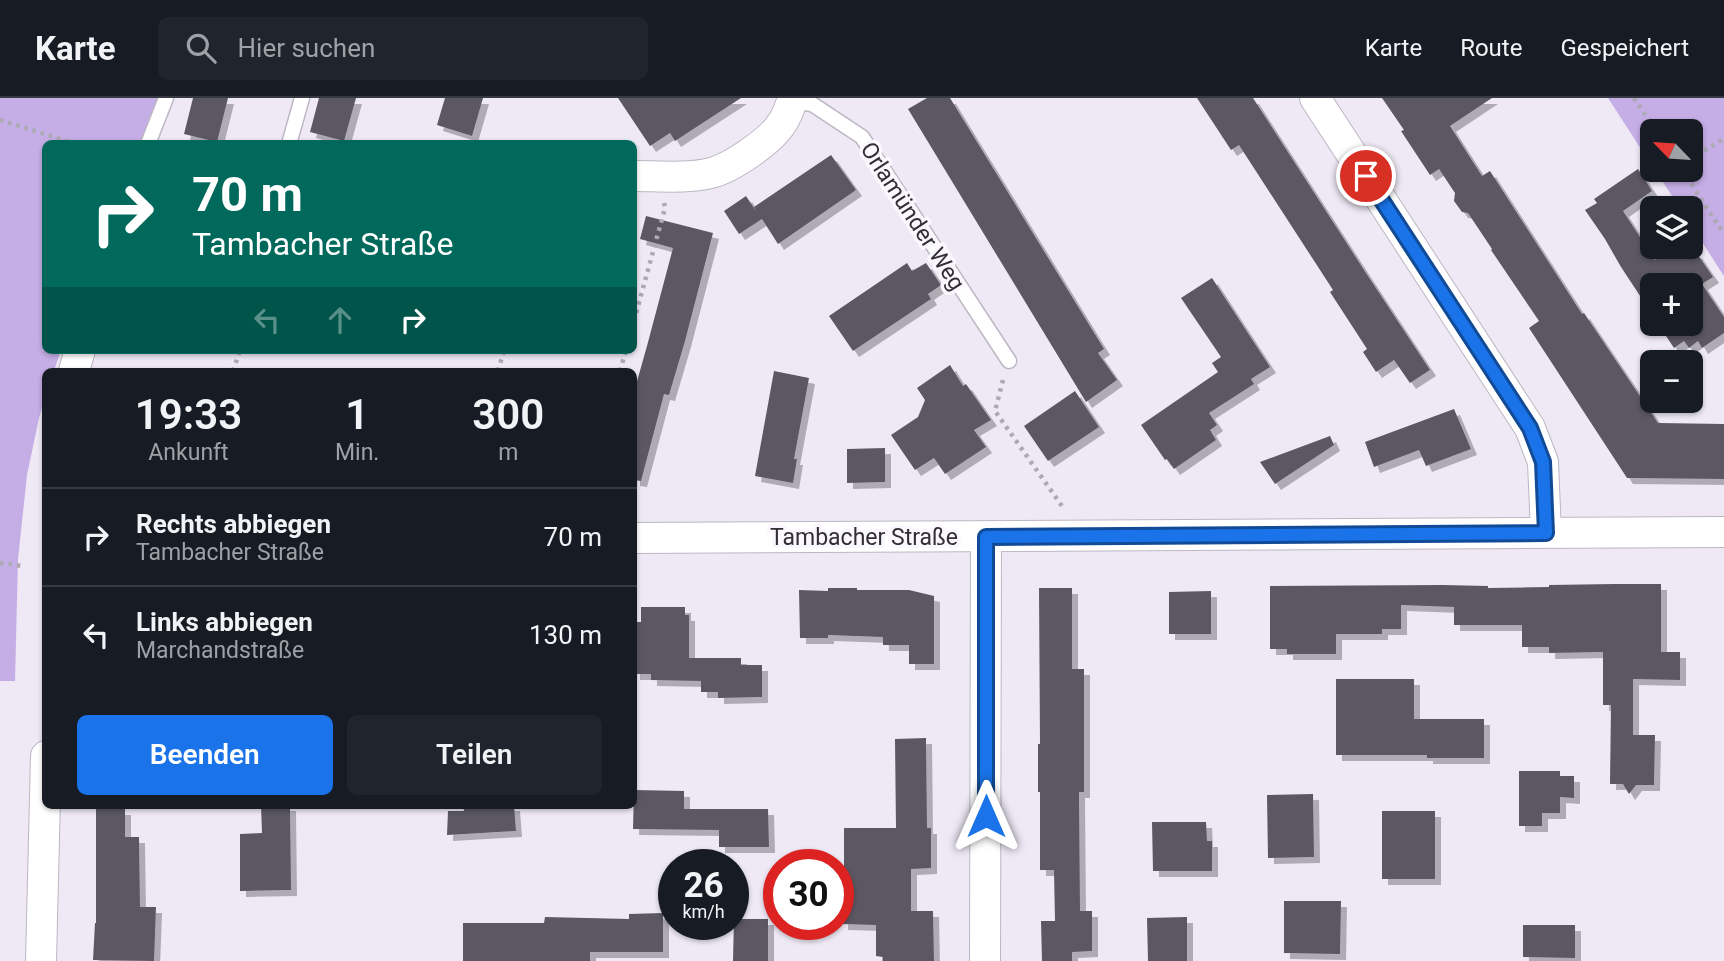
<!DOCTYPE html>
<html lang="de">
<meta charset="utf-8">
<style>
:root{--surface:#171b24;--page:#20242c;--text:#f1f3f6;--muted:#9ea1a6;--line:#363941;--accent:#1a73e8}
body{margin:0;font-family:Roboto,sans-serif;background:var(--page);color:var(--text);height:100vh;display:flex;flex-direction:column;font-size:26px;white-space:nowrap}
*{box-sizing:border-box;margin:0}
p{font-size:23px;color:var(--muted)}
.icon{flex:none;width:38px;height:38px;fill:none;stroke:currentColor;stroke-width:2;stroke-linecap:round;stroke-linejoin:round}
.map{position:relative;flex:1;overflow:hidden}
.sheet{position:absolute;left:42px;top:270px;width:595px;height:441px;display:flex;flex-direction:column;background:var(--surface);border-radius:10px;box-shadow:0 2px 5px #0004}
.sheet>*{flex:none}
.top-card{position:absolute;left:42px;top:42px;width:595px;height:214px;border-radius:10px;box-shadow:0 2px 5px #0004;background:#00695c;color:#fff;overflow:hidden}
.needle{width:46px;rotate:295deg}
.fabs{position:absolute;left:1640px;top:21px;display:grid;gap:14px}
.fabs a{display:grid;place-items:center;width:63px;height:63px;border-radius:10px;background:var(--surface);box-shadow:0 2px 5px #0004;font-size:35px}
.speed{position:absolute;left:658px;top:751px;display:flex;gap:14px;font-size:35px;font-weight:700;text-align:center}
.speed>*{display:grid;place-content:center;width:91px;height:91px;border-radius:50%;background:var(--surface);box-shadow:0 2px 5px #0004;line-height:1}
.speed small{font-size:18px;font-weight:400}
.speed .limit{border:10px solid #d22;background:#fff;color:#111}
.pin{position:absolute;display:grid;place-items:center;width:60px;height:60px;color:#fff;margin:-30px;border:4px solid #fff;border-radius:50%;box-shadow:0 2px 7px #0007}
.me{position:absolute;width:77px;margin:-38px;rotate:0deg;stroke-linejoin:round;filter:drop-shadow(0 0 5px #0008)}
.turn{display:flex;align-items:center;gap:24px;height:147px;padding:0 35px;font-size:32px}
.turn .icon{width:91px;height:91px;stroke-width:2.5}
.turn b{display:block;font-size:49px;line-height:60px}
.lanes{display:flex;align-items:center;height:66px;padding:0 35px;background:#0003;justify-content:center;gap:35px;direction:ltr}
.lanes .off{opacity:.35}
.eta{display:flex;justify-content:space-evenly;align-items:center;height:119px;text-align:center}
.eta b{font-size:42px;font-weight:600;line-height:49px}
.button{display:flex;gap:14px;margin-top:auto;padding:14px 35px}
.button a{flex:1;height:80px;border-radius:10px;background:var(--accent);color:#fff;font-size:28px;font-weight:600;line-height:80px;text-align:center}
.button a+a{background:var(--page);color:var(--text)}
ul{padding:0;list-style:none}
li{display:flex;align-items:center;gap:21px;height:98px;padding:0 35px;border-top:2px solid var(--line)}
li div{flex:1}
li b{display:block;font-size:26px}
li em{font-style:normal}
header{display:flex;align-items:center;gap:42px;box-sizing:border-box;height:98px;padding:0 35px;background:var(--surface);border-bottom:2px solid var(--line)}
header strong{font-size:33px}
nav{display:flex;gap:38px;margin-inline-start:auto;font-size:24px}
.search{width:490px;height:63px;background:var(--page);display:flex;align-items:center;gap:18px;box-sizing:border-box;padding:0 24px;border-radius:10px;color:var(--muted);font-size:26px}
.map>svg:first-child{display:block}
.green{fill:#c5ade5}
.building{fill:#5b5863;filter:url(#shadow)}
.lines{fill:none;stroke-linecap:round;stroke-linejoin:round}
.service-casing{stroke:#bcb7c3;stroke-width:17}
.minor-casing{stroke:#bcb7c3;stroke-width:32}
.path{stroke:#ada9b3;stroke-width:4.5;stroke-dasharray:3.5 5;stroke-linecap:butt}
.service{stroke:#fff;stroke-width:14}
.minor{stroke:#fff;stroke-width:30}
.route-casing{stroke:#114b97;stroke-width:18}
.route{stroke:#1a73e8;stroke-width:12}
.labels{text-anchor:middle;stroke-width:7;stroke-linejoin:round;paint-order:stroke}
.street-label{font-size:23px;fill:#312f34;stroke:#faf7ff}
</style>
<header>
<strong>Karte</strong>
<div class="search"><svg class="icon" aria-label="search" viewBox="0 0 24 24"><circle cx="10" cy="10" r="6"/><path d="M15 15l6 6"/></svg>Hier suchen</div>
<nav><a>Karte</a><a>Route</a><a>Gespeichert</a></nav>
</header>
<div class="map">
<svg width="1724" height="863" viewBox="0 0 1724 863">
<defs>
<filter id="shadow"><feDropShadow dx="6" dy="6" stdDeviation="0" flood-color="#0004"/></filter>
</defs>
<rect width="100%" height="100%" fill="#eee9f5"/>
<path class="green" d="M 0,0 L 172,0 L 155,45 L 46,46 L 46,252 L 61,252 L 54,273 L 46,273 L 45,300 L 39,320 L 27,377 L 18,461 L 15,583 L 0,583 Z
M 1608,0 L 1724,0 L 1724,178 L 1691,127 L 1690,110 L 1680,110 L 1655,72 L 1690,72 L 1690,33 L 1652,33 L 1652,68 Z"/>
<path class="building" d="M 193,0 L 228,0 L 217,44 L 184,36 Z
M 319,0 L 356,0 L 344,43 L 310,34 Z
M 445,0 L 483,0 L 472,38 L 437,27 Z
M 618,0 L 741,0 L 675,43 L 670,35 L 650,48 Z
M 927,0 L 950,0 L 1104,251 L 1098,255 L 1117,282 L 1086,304 L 908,11 Z
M 1197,0 L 1253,0 L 1364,172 L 1430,272 L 1410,285 L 1394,262 L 1376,274 L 1363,254 L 1367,251 L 1330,194 L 1333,192 L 1239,47 L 1231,52 Z
M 1382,0 L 1492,0 L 1450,28 L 1482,78 L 1490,73 L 1582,216 L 1584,215 L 1658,325 L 1724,326 L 1724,381 L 1627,380 L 1529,230 L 1539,223 L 1491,152 L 1492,151 L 1468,115 L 1462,114 L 1454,103 L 1455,95 L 1439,71 L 1430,77 L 1401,33 L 1404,32 Z
M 831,57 L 856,92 L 778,146 L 762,121 L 739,136 L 724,113 L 746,98 L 756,113 L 754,109 Z
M 1638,71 L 1652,93 L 1623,113 L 1655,162 L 1668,154 L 1671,158 L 1681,152 L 1687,161 L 1696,154 L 1713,179 L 1702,186 L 1724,219 L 1724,235 L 1702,250 L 1698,243 L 1689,250 L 1684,243 L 1674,250 L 1658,226 L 1690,226 L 1690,187 L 1652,187 L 1652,216 L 1621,169 L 1605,141 L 1585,112 L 1597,105 L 1594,101 Z
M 646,118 L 713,135 L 685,243 L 669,297 L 664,296 L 641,383 L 634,382 L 634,294 L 647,248 L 673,150 L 640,141 Z
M 907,165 L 912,173 L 926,165 L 941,187 L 928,196 L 931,201 L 853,253 L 829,218 Z
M 1212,180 L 1270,269 L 1251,281 L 1254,286 L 1209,315 L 1217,327 L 1210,332 L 1216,342 L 1174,371 L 1167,361 L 1165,362 L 1141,327 L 1218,274 L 1212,265 L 1221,259 L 1181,200 Z
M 950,267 L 963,288 L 966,286 L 991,322 L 974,332 L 986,349 L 945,376 L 934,360 L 915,372 L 891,337 L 918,319 L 925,302 L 917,290 Z
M 774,273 L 809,280 L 794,361 L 797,361 L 793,385 L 755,378 Z
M 1075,293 L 1099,329 L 1048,363 L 1024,328 Z
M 1454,311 L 1471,351 L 1426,368 L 1419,352 L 1374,369 L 1365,344 Z
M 1330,338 L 1334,347 L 1275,386 L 1260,364 Z
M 885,350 L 885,384 L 847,385 L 847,351 Z
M 1614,486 L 1661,486 L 1661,554 L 1680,554 L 1680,582 L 1633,581 L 1633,637 L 1655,637 L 1654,687 L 1636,687 L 1629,696 L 1623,686 L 1610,686 L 1611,607 L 1603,607 L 1603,554 L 1549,555 L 1549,549 L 1522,549 L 1522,527 L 1454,527 L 1454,509 L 1401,507 L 1401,531 L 1382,531 L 1382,536 L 1336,536 L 1336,556 L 1287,556 L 1287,551 L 1270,551 L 1270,488 L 1443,487 L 1488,488 L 1488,490 L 1549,489 L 1549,487 Z
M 828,490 L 857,490 L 857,492 L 909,492 L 934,498 L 934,566 L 909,566 L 909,547 L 883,547 L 883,539 L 828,537 L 828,540 L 800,540 L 799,492 L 828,493 Z
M 1039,490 L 1072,490 L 1072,571 L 1084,571 L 1084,694 L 1079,694 L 1080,813 L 1092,813 L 1092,853 L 1072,854 L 1072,863 L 1042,863 L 1041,823 L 1055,823 L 1054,772 L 1040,772 L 1040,694 L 1038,694 L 1038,646 L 1040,646 Z
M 1211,493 L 1211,536 L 1169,536 L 1169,494 Z
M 641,509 L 685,509 L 685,517 L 689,517 L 689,560 L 741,560 L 741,567 L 762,567 L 762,599 L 718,600 L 718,594 L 701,594 L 701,583 L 651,582 L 651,576 L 634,576 L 634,524 L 641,524 Z
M 1336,581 L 1414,581 L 1414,621 L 1484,621 L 1484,660 L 1427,660 L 1427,657 L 1336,657 Z
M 926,640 L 927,730 L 931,730 L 931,770 L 911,771 L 911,813 L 933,813 L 934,863 L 883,863 L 883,859 L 876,858 L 876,827 L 842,826 L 842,798 L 844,798 L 844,730 L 896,730 L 895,641 Z
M 1519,673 L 1560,673 L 1560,678 L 1574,678 L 1574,700 L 1560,699 L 1560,715 L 1542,715 L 1542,728 L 1519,728 Z
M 634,692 L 684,693 L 684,711 L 768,711 L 769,749 L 719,749 L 719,732 L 633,731 Z
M 1313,696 L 1314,759 L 1268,760 L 1267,697 Z
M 261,707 L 290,707 L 291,792 L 240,793 L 240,736 L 262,735 Z
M 463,707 L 514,707 L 516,733 L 447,737 L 448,713 L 464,713 Z
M 96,711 L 125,711 L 125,739 L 139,739 L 140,809 L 156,809 L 154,863 L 93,862 L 95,825 L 96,825 Z
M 1382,713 L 1435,713 L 1435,781 L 1382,781 Z
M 1152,724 L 1206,724 L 1207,743 L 1212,743 L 1212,773 L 1153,773 Z
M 1284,803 L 1341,803 L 1340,856 L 1284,855 Z
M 663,815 L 663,854 L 590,854 L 590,863 L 463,863 L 463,825 L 544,825 L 545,819 L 629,821 L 629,816 Z
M 1187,819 L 1187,863 L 1148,863 L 1147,820 Z
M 734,821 L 768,821 L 768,863 L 733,863 Z
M 1523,827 L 1575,827 L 1575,860 L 1523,859 Z"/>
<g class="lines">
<g class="service-casing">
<path id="service" d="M 792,3 L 812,6 L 862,39 L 1009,263
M 148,46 L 166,0
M 289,46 L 302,0"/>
</g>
<g class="minor-casing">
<path id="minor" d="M 1315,0 L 1530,330 L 1543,364 L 1546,435
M 634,78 C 658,78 686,81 711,75 C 731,70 771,43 782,25 C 787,18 790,9 793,0
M 74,273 L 80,252
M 634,440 L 1724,434
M 41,863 L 46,658
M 985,863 L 986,439"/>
</g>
<path class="path" d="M 1634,0 L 1656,33
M 0,22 L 76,46
M 1690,62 L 1724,40
M 1682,72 L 1724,136
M 634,223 L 665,110 L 664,105
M 233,273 L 240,252
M 498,273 L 504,252
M 620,273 L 626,252
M 1003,282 L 995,313 L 1062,408
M 0,465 L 23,468"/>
<use href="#service" class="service"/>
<use href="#minor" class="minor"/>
</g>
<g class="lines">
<g class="route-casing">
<path id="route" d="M 986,718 L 986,439 L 1546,435 L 1543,364 L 1530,330 L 1366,78"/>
</g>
<use href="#route" class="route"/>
</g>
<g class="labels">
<g class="street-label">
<text transform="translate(913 118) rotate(57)" y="8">Orlamünder Weg</text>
<text x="864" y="447">Tambacher Straße</text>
</g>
</g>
</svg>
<div class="fabs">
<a><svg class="needle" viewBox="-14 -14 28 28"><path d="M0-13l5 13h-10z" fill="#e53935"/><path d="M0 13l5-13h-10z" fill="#9ea1a6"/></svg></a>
<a><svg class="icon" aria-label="layers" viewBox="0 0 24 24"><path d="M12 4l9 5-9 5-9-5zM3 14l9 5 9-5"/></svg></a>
<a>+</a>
<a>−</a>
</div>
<div class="speed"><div>26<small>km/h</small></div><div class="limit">30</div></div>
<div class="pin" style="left:1366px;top:78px;background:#d93025"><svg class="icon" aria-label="arrive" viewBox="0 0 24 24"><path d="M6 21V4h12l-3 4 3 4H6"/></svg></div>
<svg class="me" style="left:986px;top:718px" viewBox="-20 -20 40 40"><path d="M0-17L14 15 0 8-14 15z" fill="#1a73e8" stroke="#fff" stroke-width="4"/></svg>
<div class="top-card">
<div class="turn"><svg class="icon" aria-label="right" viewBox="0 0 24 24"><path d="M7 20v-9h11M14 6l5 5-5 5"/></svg><div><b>70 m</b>Tambacher Straße</div></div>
<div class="lanes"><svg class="icon off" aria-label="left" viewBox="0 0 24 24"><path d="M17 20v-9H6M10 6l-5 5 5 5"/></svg><svg class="icon off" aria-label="ahead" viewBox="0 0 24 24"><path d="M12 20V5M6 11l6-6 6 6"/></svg><svg class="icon" aria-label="right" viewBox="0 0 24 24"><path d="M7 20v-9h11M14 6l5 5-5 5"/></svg></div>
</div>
<section class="sheet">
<div class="eta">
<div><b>19:33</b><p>Ankunft</p></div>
<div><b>1</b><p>Min.</p></div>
<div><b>300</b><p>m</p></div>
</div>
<ul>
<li><svg class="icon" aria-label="right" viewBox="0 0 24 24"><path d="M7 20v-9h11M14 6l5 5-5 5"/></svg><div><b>Rechts abbiegen</b><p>Tambacher Straße</p></div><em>70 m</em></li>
<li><svg class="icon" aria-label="left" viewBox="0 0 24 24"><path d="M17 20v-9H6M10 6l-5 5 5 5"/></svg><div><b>Links abbiegen</b><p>Marchandstraße</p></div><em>130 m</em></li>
</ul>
<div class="button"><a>Beenden</a><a>Teilen</a></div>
</section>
</div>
